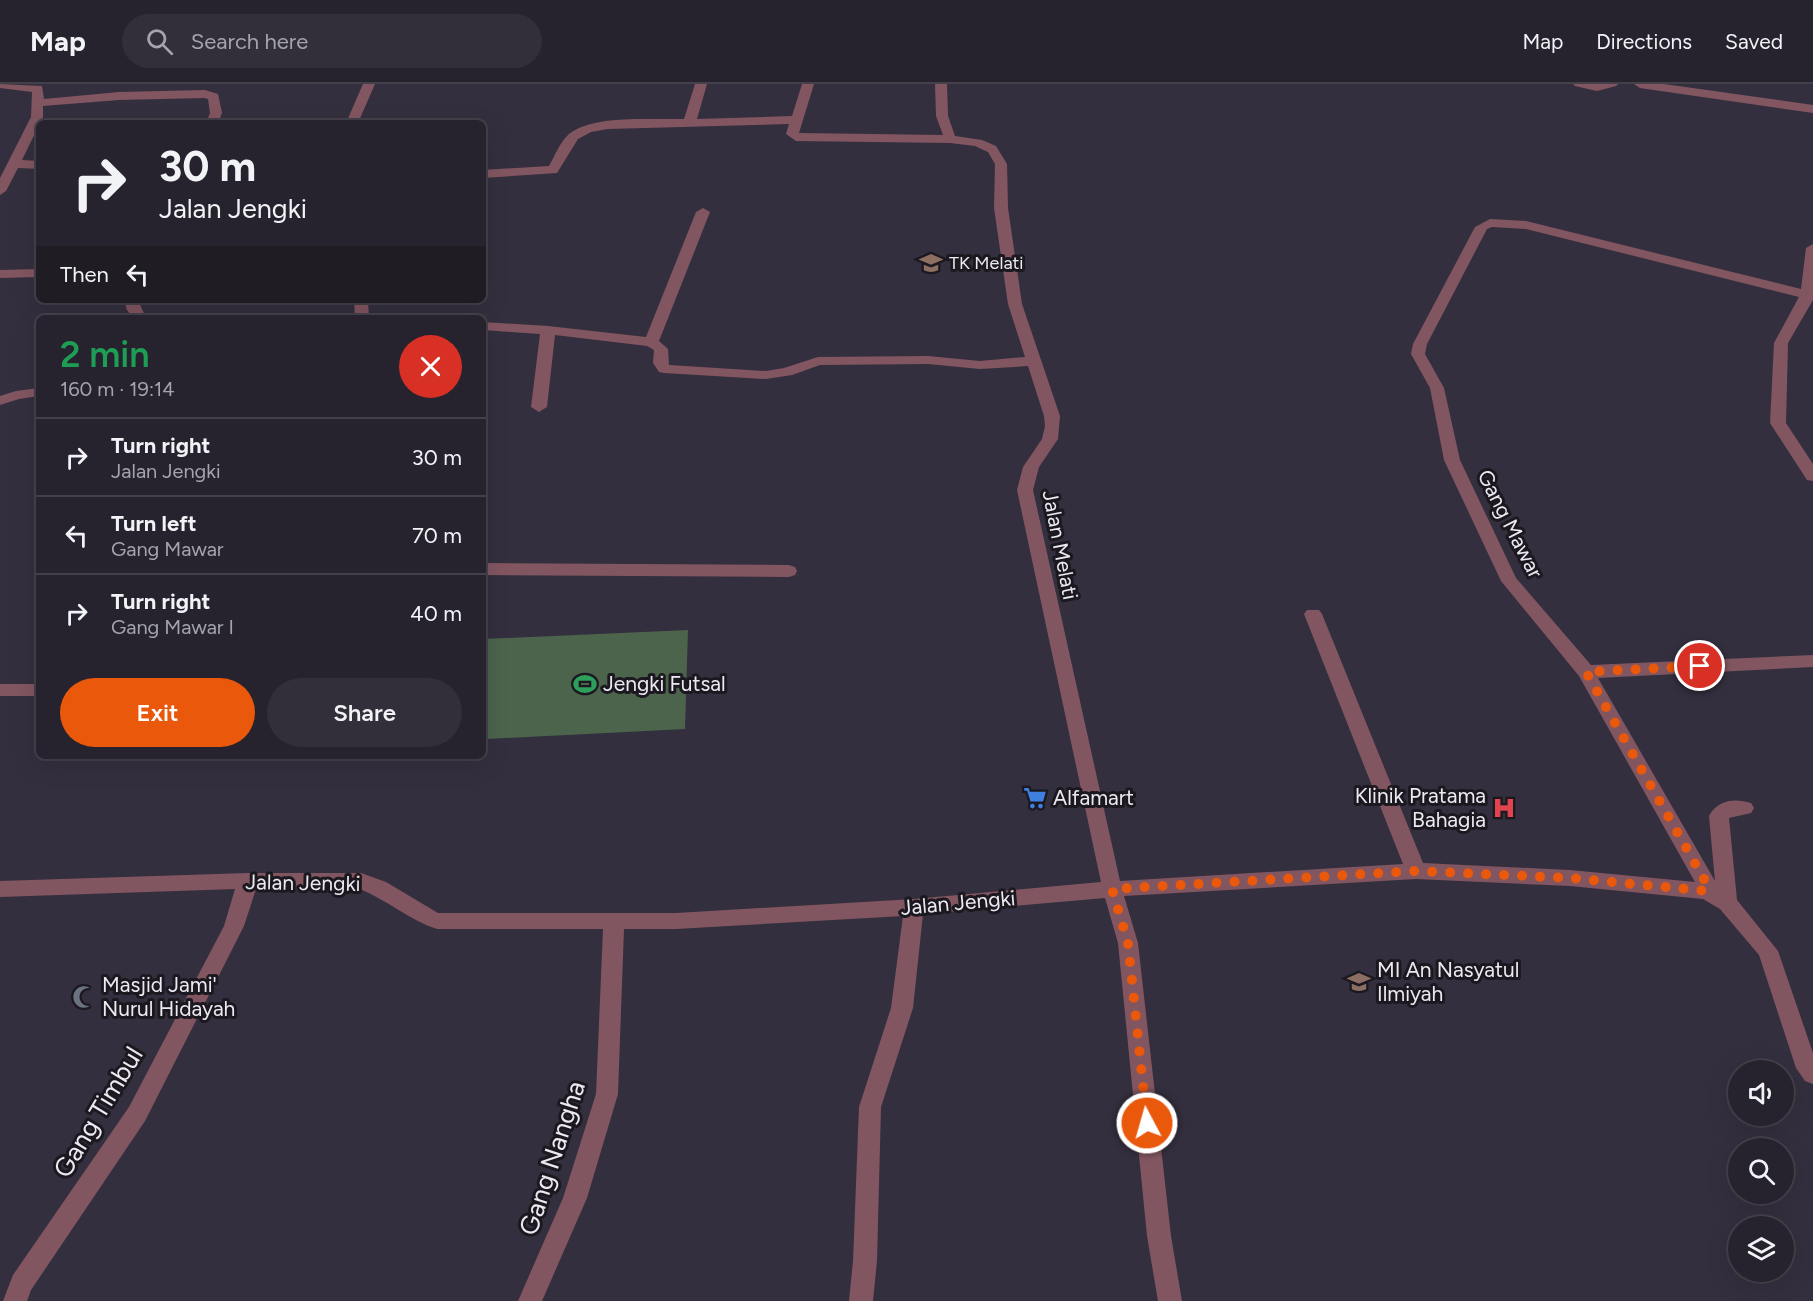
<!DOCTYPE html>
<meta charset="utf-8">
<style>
:root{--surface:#27232e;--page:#332f3a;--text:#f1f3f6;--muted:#a4a4aa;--line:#43404a;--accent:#ea580c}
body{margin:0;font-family:Figtree,sans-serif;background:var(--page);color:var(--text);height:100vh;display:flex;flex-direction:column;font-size:22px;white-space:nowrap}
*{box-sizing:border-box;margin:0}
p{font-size:20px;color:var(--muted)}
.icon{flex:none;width:33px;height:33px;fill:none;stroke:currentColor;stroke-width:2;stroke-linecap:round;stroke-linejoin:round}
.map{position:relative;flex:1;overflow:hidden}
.sheet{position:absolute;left:36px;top:231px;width:450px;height:444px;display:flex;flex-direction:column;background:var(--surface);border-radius:9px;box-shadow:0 6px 24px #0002,0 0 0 2px var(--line)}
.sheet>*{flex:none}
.hud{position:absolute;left:36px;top:36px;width:450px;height:183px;border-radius:9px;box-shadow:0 6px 24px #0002,0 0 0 2px var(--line);background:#27232e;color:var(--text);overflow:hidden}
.controls{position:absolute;left:1728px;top:976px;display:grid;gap:12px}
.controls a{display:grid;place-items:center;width:66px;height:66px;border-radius:50%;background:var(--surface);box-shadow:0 6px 24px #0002,0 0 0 2px var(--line);font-size:30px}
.pin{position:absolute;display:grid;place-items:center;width:51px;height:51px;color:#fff;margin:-26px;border:3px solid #fff;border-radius:50%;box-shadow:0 2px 6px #0007}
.me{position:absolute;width:66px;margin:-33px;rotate:354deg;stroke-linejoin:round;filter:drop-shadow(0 0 4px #0008)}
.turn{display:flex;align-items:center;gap:21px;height:126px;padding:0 24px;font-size:27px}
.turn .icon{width:78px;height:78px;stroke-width:2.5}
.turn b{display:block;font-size:42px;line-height:51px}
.then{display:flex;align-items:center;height:57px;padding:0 24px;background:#0003;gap:12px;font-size:22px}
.round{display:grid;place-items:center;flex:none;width:63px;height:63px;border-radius:32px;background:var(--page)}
.headline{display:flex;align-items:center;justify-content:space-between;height:102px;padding:0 24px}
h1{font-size:36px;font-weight:600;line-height:45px;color:#1e9e55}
.button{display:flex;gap:12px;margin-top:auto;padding:12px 24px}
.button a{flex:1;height:69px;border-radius:36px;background:var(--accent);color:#fff;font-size:24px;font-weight:600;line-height:69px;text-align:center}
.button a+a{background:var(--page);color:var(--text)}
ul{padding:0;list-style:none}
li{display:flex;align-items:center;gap:18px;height:78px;padding:0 24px;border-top:2px solid var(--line)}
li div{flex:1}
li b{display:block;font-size:22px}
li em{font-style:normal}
header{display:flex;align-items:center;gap:36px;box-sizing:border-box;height:84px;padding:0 30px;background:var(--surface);border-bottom:2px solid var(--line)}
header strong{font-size:28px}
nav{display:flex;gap:33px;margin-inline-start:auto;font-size:21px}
.search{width:420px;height:54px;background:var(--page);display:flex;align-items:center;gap:15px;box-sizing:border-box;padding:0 21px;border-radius:33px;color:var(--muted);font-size:22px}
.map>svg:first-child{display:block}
.green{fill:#4c634c}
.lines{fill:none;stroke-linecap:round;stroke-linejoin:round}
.minor{fill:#825660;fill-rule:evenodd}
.route{stroke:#ea580c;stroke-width:10;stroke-dasharray:0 18}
.labels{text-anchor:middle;stroke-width:6;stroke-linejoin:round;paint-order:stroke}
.far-poi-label{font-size:18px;fill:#ece9f3;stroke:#1b191f;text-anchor:start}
.street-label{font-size:21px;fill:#ece9f3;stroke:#1b191f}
.poi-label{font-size:21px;fill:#ece9f3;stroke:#1b191f;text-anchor:start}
.near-street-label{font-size:26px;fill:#ece9f3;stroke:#1b191f}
</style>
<header>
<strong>Map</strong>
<div class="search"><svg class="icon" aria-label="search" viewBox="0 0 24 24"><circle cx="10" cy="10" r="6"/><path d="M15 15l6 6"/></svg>Search here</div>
<nav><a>Map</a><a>Directions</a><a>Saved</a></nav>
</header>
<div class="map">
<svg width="1813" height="1217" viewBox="0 0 1813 1217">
<rect width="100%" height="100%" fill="#342f3e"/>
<path class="green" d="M 688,546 L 685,645 L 487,655 L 488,644 L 483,644 L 483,555 Z"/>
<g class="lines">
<path class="minor" d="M 0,0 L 42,2 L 44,15 L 119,8 L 205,6 L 218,10 L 222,29 L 218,39 L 206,39 L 210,29 L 208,15 L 204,14 L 119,16 L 43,22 L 43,33 L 22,76 L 39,77 L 39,85 L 18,84 L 6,107 L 0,111 L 0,94 L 31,33 L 32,8 L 0,4 Z
M 363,0 L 375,0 L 358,39 L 346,39 Z
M 695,0 L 707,0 L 697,35 L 792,32 L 802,0 L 814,0 L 799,49 L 943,51 L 936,32 L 935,0 L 947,0 L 948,32 L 955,52 L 982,56 L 996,62 L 1007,80 L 1008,124 L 1022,220 L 1060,332 L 1058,355 L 1039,383 L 1033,406 L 1120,797 L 1403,780 L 1304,530 L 1307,526 L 1319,526 L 1322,530 L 1423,779 L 1570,786 L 1695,798 L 1579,592 L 1501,497 L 1444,376 L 1430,304 L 1411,270 L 1413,260 L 1475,143 L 1490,135 L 1526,137 L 1801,205 L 1806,164 L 1813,160 L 1813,216 L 1788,259 L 1786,339 L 1813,380 L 1813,397 L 1807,396 L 1770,339 L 1774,259 L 1799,213 L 1526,145 L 1492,143 L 1487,145 L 1427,260 L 1425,270 L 1444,304 L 1460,376 L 1516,494 L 1591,581 L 1813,571 L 1813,583 L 1598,594 L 1715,797 L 1709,732 C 1718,716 1734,714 1751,719 L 1754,724 L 1751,729 L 1729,734 L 1737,816 L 1778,867 L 1813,969 L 1813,1000 L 1805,997 L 1796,984 L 1759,871 L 1720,825 L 1703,815 L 1570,802 L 1416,795 L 1124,812 L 1138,859 L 1171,1152 L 1182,1217 L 1158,1217 L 1147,1152 L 1118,859 L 1105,814 L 923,830 L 913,924 L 881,1023 L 877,1177 L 873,1217 L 849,1217 L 853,1177 L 859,1023 L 891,924 L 903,832 L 676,845 L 624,845 L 618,1010 L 587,1114 L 542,1217 L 518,1217 L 563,1114 L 596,1010 L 603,845 L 437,845 C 409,836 387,816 360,805 L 256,805 L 244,842 L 145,1037 L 31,1206 L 27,1217 L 3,1217 L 13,1191 L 129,1023 L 224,842 L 235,805 L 0,813 L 0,797 L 248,789 L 361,789 L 386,798 L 438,829 L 676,829 L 914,815 L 1101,798 L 1017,406 L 1023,383 L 1042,355 L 1045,342 L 1044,332 L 1028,282 L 980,285 L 928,280 L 820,281 L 792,291 L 766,295 L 664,289 L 659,288 L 653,279 L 654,266 L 647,262 L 555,251 L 547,323 L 539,328 L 531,323 L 540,250 L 483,246 L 483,238 L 548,242 L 646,253 L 696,128 L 703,124 L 710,128 L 659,257 L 668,265 L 669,281 L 766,287 L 784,284 L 818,273 L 928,272 L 980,277 L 1025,273 L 1008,220 L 994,124 L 995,80 L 988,68 L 975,62 L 950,59 L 796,57 L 786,50 L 789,40 L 608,45 L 591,48 L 578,55 L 557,89 L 483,94 L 483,86 L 549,82 C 555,72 559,59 569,50 C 593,30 654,36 684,35 Z
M 1573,0 L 1618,0 L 1616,2 L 1597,7 L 1575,2 Z
M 1634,0 L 1664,0 L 1813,21 L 1813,29 L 1640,4 Z
M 39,185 L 39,193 L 0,194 L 0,186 Z
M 124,216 L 138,216 L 146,234 L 133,234 L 127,226 Z
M 354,216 L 368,216 L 369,234 L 355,234 Z
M 39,304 L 39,312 L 19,315 L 0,321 L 0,312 L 16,307 Z
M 483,479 L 789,481 L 795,483 L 797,487 L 795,491 L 789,493 L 483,491 Z
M 0,600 L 39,600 L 39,612 L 0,612 Z"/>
</g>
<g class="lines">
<path class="route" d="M 1147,1039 L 1128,859 L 1112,805 L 1416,787 L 1570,794 L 1707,807 L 1705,797 L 1586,588 L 1700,582"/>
</g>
<defs>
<g id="school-bare" transform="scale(1.8)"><path d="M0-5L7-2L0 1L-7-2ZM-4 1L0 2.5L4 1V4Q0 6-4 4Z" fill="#8d6e63" stroke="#1b191f" stroke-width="2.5" paint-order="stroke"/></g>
<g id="stadium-bare" transform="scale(1.8)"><path d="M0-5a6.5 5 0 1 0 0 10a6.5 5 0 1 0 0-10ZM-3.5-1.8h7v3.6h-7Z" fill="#2e9e5b" stroke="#1b191f" stroke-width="2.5" paint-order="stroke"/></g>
<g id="supermarket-bare" transform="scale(1.8)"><path d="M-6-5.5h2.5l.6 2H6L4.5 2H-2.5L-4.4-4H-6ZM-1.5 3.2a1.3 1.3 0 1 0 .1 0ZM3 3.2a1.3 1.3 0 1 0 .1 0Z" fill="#3f7fe0" stroke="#1b191f" stroke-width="2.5" paint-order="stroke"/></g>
<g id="hospital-bare" transform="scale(1.8)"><path d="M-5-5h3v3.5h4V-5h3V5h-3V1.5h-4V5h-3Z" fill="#e0444e" stroke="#1b191f" stroke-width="2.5" paint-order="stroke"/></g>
<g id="mosque-bare" transform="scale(1.8)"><path d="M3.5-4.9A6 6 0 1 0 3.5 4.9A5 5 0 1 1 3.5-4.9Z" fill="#6b7280" stroke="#1b191f" stroke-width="2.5" paint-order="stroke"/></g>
</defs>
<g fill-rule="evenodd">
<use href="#school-bare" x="931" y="179"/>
<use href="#stadium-bare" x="585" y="600"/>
<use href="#supermarket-bare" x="1035" y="714"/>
<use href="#hospital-bare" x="1504" y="724"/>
<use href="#school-bare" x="1359" y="898"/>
<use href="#mosque-bare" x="84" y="913"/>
</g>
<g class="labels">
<g class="far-poi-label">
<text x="949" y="185">TK Melati</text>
</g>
<g class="street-label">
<text transform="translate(1510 440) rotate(63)" y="7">Gang Mawar</text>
<text transform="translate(1060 461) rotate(79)" y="7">Jalan Melati</text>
<text transform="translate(303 799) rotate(1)" y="7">Jalan Jengki</text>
<text transform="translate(958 819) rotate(-5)" y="7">Jalan Jengki</text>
</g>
<g class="poi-label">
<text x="603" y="607">Jengki Futsal</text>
<text x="1486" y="719" text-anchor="end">Klinik Pratama<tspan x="1486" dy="24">Bahagia</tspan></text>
<text x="1053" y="721">Alfamart</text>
<text x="1377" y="893">MI An Nasyatul<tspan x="1377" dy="24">Ilmiyah</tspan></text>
<text x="102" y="908">Masjid Jami'<tspan x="102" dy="24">Nurul Hidayah</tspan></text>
</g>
<g class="near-street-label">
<text transform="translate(98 1028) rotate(-59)" y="9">Gang Timbul</text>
<text transform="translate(552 1074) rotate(-72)" y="9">Gang Nangha</text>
</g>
</g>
</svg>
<div class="controls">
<a><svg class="icon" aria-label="sound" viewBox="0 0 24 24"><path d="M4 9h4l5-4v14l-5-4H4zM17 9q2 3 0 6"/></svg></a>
<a><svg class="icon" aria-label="search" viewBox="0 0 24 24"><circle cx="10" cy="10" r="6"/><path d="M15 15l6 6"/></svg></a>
<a><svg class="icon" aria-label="layers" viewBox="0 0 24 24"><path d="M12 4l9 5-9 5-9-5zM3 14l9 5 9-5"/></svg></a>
</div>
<div class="pin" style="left:1700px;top:582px;background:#d93025"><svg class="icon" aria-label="arrive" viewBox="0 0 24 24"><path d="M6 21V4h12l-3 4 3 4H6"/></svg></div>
<svg class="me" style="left:1147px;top:1039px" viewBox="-20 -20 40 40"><circle r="17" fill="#ea580c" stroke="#fff" stroke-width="3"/><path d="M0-11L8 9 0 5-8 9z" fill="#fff"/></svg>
<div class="hud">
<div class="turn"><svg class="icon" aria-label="right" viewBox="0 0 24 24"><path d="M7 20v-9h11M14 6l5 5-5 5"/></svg><div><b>30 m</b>Jalan Jengki</div></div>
<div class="then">Then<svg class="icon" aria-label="left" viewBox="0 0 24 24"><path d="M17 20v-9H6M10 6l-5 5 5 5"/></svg></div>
</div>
<section class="sheet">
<div class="headline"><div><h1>2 min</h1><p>160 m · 19:14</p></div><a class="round" style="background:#d93025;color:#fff"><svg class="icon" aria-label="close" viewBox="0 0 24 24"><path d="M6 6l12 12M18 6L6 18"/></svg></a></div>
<ul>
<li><svg class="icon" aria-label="right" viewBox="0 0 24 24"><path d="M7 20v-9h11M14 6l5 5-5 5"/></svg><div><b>Turn right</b><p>Jalan Jengki</p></div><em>30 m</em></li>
<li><svg class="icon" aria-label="left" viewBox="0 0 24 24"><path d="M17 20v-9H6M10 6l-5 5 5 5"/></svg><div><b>Turn left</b><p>Gang Mawar</p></div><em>70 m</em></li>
<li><svg class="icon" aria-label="right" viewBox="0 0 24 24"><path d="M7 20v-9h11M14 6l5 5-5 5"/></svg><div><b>Turn right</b><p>Gang Mawar I</p></div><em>40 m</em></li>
</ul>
<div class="button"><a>Exit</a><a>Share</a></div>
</section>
</div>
